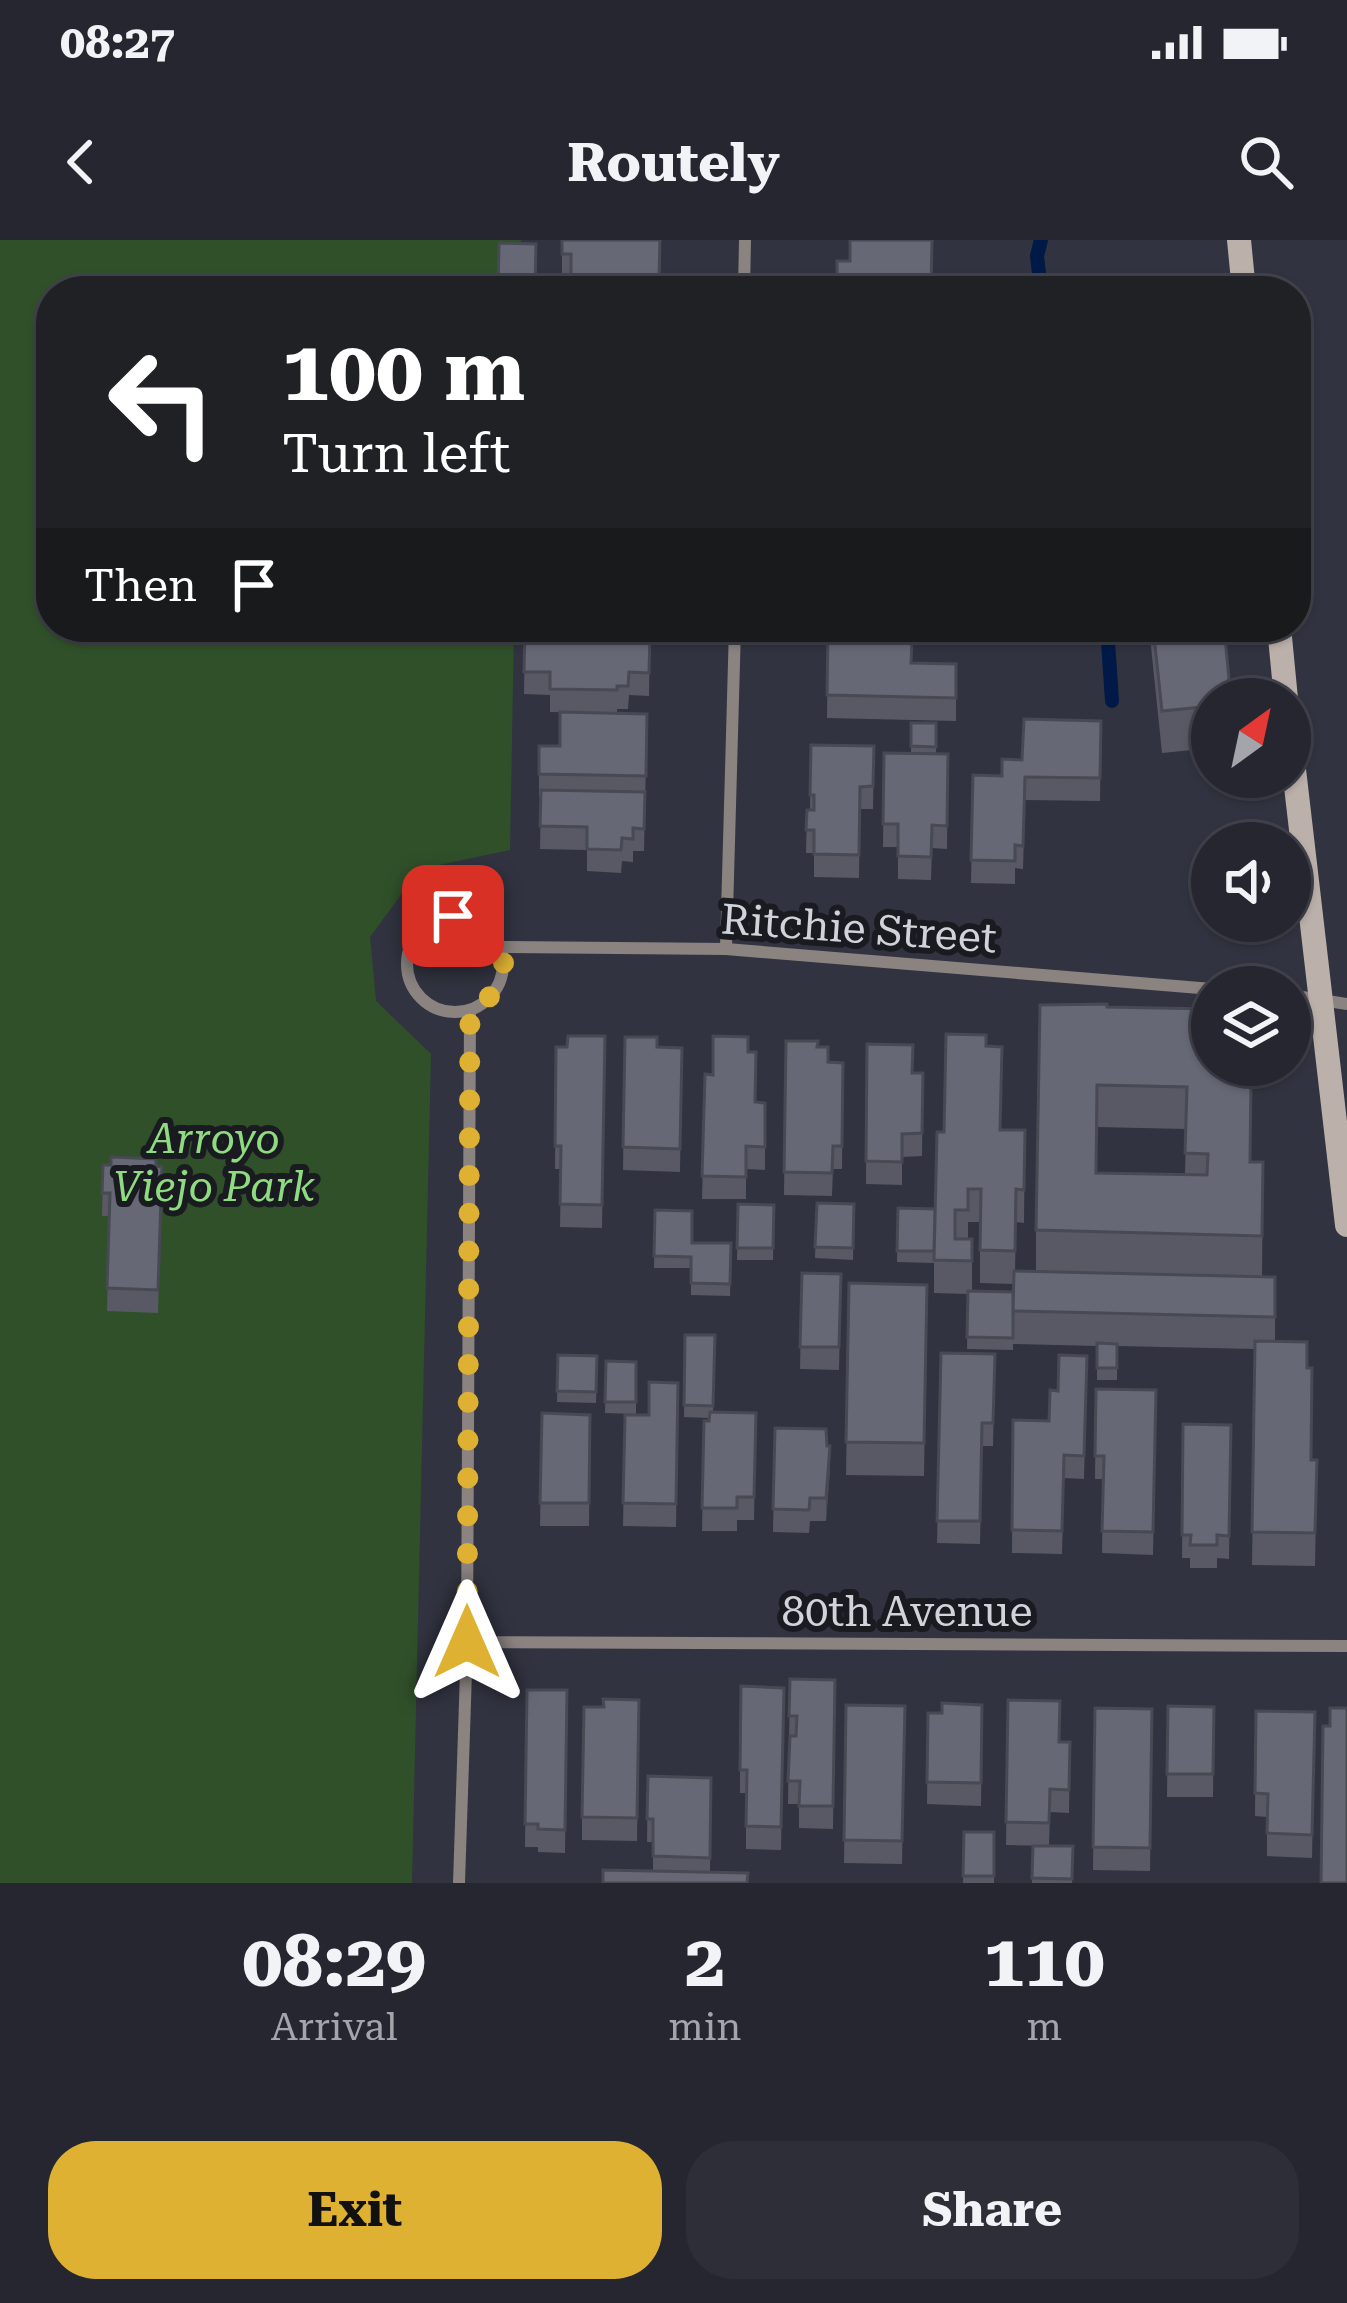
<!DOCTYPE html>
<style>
:root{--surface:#252630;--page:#2d2e38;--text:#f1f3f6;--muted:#a3a5ab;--line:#42434c;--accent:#deb133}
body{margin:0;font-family:"Roboto Serif",serif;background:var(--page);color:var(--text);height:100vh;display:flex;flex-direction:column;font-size:45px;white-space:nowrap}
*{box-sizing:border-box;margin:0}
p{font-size:39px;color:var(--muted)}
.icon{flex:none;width:66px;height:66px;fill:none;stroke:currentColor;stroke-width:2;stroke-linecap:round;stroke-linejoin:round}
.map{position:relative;height:1643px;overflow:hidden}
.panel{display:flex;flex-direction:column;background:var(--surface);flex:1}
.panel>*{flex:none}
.banner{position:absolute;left:36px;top:36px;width:1275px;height:366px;border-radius:48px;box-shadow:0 3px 9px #0004,0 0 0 3px var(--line);background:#202124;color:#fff;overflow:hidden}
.needle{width:78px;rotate:33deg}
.buttons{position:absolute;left:1191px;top:438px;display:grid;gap:24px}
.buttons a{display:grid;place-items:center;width:120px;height:120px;border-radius:50%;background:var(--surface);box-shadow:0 3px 9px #0004,0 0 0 3px var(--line);font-size:60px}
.pin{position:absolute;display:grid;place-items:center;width:102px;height:102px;color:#fff;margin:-51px;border-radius:24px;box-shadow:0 6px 18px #0006}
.me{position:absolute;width:132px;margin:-66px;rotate:0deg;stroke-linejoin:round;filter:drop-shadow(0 0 9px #0008)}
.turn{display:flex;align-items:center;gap:42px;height:252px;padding:0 48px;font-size:54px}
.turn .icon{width:156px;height:156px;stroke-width:2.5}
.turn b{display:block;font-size:84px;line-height:102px}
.then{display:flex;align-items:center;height:114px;padding:0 48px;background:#0003;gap:24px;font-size:45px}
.eta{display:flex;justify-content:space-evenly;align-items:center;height:204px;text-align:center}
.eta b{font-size:72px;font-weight:700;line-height:84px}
.action{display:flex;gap:24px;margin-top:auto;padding:24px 48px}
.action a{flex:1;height:138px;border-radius:48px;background:var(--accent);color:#111;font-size:48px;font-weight:700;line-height:138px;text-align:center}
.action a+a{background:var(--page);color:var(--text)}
.status{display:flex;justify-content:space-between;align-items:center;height:84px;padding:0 60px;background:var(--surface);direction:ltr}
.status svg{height:33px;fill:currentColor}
header{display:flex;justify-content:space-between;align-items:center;height:156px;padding:0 48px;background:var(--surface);font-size:54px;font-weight:700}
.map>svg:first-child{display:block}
.green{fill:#30502a}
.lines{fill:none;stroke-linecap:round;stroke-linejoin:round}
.stream{stroke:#011947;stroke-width:14}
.minor{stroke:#8a8380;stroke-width:12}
.secondary{stroke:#bbb0aa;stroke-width:24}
.wall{fill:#585965;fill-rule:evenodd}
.shaded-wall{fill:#474953}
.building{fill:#666876;stroke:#474953;stroke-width:3;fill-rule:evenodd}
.route{stroke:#deb133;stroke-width:21;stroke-dasharray:0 37.8}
.labels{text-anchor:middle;stroke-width:12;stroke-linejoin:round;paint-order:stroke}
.street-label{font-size:42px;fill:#d1d3db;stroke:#1a1b21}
.park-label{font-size:42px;font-style:italic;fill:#8fdc80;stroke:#1a1b21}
</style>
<div class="status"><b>08:27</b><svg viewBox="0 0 49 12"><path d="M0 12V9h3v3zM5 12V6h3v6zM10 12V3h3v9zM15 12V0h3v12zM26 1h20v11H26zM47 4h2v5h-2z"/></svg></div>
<header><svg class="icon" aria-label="back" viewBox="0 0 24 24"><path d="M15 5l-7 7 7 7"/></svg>Routely<svg class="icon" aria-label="search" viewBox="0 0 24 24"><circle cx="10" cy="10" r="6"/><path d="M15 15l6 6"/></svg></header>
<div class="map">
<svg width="1347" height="1643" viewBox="0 0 1347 1643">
<rect width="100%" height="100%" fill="#313340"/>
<path class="green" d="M 0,0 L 521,0 L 520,51 L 51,51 L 51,387 L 514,387 L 510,610 L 420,629 L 370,697 L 376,761 L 431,814 L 412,1643 L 0,1643 Z"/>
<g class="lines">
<path class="stream" d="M 1041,0 L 1037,16 L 1041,51
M 1107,387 L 1112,461"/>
<path class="minor" d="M 744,51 L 745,0
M407 724a48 48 0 1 1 96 0a48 48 0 1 1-96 0Z
M 501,707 L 726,709 L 1212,749
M 726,709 L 735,387
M 1290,755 L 1347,764
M 467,1402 L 1347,1406
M 459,1643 L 467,1402 L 470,771"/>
<path class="secondary" d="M 1239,0 L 1244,51
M 1279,387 L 1286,459
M 1290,495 L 1347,985"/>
</g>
<path class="wall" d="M 562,0 L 661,0 L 660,51 L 571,51 L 571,37 L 562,37 Z
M 528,387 L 608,387 L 608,391 L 650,392 L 649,456 L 629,455 L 628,469 L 617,469 L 617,473 L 550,472 L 550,455 L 524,454 L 525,389 Z
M 1149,387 L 1224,387 L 1212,459 L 1212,508 L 1162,513 Z
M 828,389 L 871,396 L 912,423 L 956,424 L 956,481 L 827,478 Z
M 647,474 L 644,611 L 633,611 L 633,622 L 622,621 L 621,633 L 587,631 L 587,610 L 540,609 L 541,557 L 539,557 L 539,534 L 560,506 Z
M 1101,481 L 1100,561 L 1025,560 L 1023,629 L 1015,628 L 1015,644 L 971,643 L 973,535 L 1002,536 L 1022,520 Z
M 911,483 L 936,483 L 936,514 L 948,514 L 947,609 L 932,608 L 931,640 L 898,639 L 898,607 L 883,607 L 884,513 L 911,513 Z
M 811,505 L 874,506 L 873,569 L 860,569 L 859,638 L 814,637 L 814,613 L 806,613 L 807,570 L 810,570 Z
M 1107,767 L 1243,839 L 1250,922 L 1263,922 L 1262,1036 L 1275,1037 L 1275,1101 L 1307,1128 L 1311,1220 L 1317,1220 L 1315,1326 L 1252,1325 L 1255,1109 L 1117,1106 L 1117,1140 L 1097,1140 L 1097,1106 L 1013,1104 L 1013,1110 L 967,1109 L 968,1054 L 934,1053 L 934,1020 L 934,1023 L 897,1022 L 898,968 L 935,969 L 944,892 L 986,806 L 1001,890 L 1025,890 L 1024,983 L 1016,982 L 1015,1031 L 1036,1032 L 1036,990 ZM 1097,887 L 1186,889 L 1185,935 L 1097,933 ZM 968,982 L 980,982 L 980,1043 L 1013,1044 L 1013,1052 L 972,1052 L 972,999 L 968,999 Z
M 605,796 L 602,988 L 560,987 L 561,929 L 555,929 L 556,807 L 567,807 Z
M 625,797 L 657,807 L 682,808 L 680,932 L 623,930 Z
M 786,801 L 828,822 L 843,823 L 842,929 L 833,929 L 832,956 L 784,955 Z
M 867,804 L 913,833 L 923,833 L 922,916 L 902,917 L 902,945 L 866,944 Z
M 748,812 L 755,862 L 765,863 L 765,930 L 746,929 L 746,959 L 702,959 L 705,834 L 713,835 Z
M 103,925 L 162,927 L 158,1073 L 107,1071 L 109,976 L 102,976 Z
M 817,963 L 854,964 L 853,1020 L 815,1018 Z
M 738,964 L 774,965 L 773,1020 L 737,1020 Z
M 655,970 L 692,1003 L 731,1003 L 730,1056 L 691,1055 L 691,1028 L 654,1028 Z
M 802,1033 L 841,1034 L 839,1130 L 800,1129 Z
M 849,1043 L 927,1045 L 924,1236 L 846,1235 Z
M 685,1095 L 715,1095 L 713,1172 L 756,1173 L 754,1280 L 737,1280 L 737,1291 L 702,1291 L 704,1181 L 709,1181 L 709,1178 L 684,1177 Z
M 941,1113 L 995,1114 L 993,1206 L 982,1206 L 980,1304 L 937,1303 Z
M 558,1115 L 597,1116 L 596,1163 L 557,1162 Z
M 1087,1116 L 1084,1239 L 1064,1238 L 1062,1314 L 1012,1313 L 1013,1180 L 1049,1181 L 1058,1151 Z
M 606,1121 L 636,1122 L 636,1174 L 605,1173 Z
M 678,1143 L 676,1287 L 623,1286 L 625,1175 L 649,1175 Z
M 1096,1149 L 1156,1150 L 1153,1315 L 1102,1313 L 1103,1239 L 1095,1239 Z
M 542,1173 L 590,1175 L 589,1286 L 540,1286 Z
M 1183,1184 L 1231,1185 L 1229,1319 L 1217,1318 L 1217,1328 L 1190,1328 L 1190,1318 L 1182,1318 Z
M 775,1188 L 827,1206 L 830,1229 L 826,1281 L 810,1281 L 809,1293 L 773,1292 Z
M 790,1439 L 835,1440 L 833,1589 L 799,1588 L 799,1564 L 788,1564 Z
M 784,1448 L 781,1610 L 746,1609 L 746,1553 L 740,1553 L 740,1530 Z
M 527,1450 L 567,1450 L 565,1613 L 538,1612 L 538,1607 L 525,1607 Z
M 639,1460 L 637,1601 L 582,1600 L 582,1577 Z
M 1008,1460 L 1060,1502 L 1070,1502 L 1069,1573 L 1050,1572 L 1049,1606 L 1006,1605 Z
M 846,1465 L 905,1466 L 902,1624 L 844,1623 Z
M 982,1465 L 981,1566 L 927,1564 L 928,1473 L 942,1473 Z
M 1168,1466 L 1214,1467 L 1213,1557 L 1167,1557 Z
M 1095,1468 L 1152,1469 L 1150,1631 L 1093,1630 Z
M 1256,1471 L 1315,1472 L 1312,1618 L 1267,1616 L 1267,1577 L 1255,1576 Z
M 648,1536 L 711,1538 L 710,1632 L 653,1631 L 653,1602 L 647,1602 Z
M 964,1592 L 994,1592 L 994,1643 L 963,1643 Z
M 1033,1606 L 1073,1606 L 1072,1643 L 1032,1643 Z"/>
<path class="shaded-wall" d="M 830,1206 L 830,1229 L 826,1281 L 826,1258 Z"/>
<path class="building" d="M 562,0 L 660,0 L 659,38 L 571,36 L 571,14 L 562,14 Z
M 850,0 L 932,0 L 931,51 L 837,50 L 837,21 L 850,21 Z
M 499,3 L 536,4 L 535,51 L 498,51 Z
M 1153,387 L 1224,387 L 1231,459 L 1212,459 L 1212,466 L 1162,471 Z
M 525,389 L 650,392 L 649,433 L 629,432 L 628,446 L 617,446 L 617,450 L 550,449 L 550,432 L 524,432 Z
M 828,389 L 872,390 L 871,396 L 912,397 L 911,423 L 956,424 L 956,458 L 827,455 Z
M 560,472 L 647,474 L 646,536 L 539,534 L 539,506 L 560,506 Z
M 1024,479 L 1101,481 L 1100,538 L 1025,537 L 1023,606 L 1015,605 L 1015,621 L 971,620 L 973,535 L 1002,536 L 1002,519 L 1022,520 Z
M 911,483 L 936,483 L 936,507 L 911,506 Z
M 811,505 L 874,506 L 873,546 L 860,547 L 859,615 L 814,614 L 814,590 L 806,590 L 807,570 L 814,570 L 814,555 L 810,555 Z
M 884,513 L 948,514 L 947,586 L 932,585 L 931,617 L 898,616 L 898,584 L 883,584 Z
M 541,550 L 645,552 L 644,589 L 633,588 L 633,599 L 622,598 L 621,610 L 587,609 L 587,587 L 540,586 Z
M 1107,764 L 1107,767 L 1212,769 L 1212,825 L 1243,825 L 1243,839 L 1251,839 L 1250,922 L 1263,922 L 1262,996 L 1036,990 L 1040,765 ZM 1097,845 L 1187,847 L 1185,913 L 1208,914 L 1207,935 L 1096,933 Z
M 946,794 L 986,795 L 986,806 L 1002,807 L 1000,890 L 1025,890 L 1024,950 L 1016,949 L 1015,1011 L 980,1010 L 981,949 L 968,949 L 968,970 L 955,970 L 955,999 L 972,999 L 972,1021 L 934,1020 L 937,892 L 944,892 Z
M 568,796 L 605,796 L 602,965 L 560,964 L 561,906 L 555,906 L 556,807 L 567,807 Z
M 713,796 L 748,797 L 748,812 L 756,812 L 755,862 L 765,863 L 765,907 L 746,906 L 746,937 L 702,936 L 705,834 L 713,835 Z
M 625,797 L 657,797 L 657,807 L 682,808 L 680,909 L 623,907 Z
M 786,801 L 818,801 L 817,807 L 828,807 L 828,822 L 843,823 L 842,906 L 833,906 L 832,933 L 784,932 Z
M 867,804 L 913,805 L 912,833 L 923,833 L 922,893 L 902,894 L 902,922 L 866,921 Z
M 111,917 L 156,919 L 156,926 L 162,927 L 158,1050 L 107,1048 L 110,953 L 102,953 L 103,925 L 111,925 Z
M 817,963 L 854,964 L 853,1008 L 815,1007 Z
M 738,964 L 774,965 L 773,1008 L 737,1008 Z
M 898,968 L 935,969 L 934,1011 L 897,1011 Z
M 655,970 L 692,971 L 692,1003 L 731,1003 L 730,1044 L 691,1043 L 691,1017 L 654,1016 Z
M 1014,1031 L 1275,1037 L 1275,1077 L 1013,1071 Z
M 802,1033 L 841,1034 L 839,1107 L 800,1107 Z
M 849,1043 L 927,1045 L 924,1203 L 846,1202 Z
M 968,1051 L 1013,1052 L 1013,1098 L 967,1097 Z
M 685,1095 L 715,1095 L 713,1166 L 684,1165 Z
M 1255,1101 L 1307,1102 L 1307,1128 L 1312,1128 L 1311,1220 L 1317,1220 L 1315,1293 L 1252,1292 Z
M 1097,1103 L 1117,1104 L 1117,1128 L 1097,1128 Z
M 941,1113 L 995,1114 L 993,1183 L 982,1183 L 980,1281 L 937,1281 Z
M 558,1115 L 597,1116 L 596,1152 L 557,1151 Z
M 1059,1115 L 1087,1116 L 1084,1216 L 1064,1215 L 1062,1291 L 1012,1290 L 1013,1180 L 1049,1181 L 1050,1150 L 1058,1151 Z
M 606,1121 L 636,1122 L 636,1162 L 605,1162 Z
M 649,1142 L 678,1143 L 676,1264 L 623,1263 L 625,1175 L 649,1175 Z
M 1096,1149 L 1156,1150 L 1153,1292 L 1102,1291 L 1104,1216 L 1095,1216 Z
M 710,1172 L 756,1173 L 754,1257 L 737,1257 L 737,1268 L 702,1268 L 704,1181 L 709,1181 Z
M 542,1173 L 590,1175 L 589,1263 L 540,1263 Z
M 1183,1184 L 1231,1185 L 1229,1296 L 1217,1295 L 1217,1305 L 1190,1305 L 1191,1295 L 1182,1295 Z
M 775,1188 L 826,1189 L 827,1206 L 830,1206 L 826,1258 L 810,1258 L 809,1270 L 773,1269 Z
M 790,1439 L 835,1440 L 833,1566 L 799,1566 L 800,1541 L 788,1541 L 790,1496 L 796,1496 L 797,1476 L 789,1476 Z
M 741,1446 L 784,1448 L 781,1587 L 746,1586 L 747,1530 L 740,1530 Z
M 527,1450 L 567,1450 L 565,1590 L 538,1589 L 538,1584 L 525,1584 Z
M 603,1459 L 639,1460 L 637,1578 L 582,1577 L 584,1467 L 604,1467 Z
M 1008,1460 L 1060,1461 L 1059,1502 L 1070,1502 L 1069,1550 L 1050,1549 L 1049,1583 L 1006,1582 Z
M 942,1463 L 982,1465 L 981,1543 L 927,1542 L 928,1473 L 942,1473 Z
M 846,1465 L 905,1466 L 902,1601 L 844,1600 Z
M 1168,1466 L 1214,1467 L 1213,1534 L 1167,1534 Z
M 1095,1468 L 1152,1469 L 1150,1608 L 1093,1607 Z
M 1330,1468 L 1347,1468 L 1347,1643 L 1321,1643 L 1323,1486 L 1330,1486 Z
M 1256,1471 L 1315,1472 L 1312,1595 L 1267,1593 L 1268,1554 L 1255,1553 Z
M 648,1536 L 711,1538 L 710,1618 L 653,1616 L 653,1579 L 647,1579 Z
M 964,1592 L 994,1592 L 994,1636 L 963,1636 Z
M 1033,1606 L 1073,1606 L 1072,1639 L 1032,1638 Z
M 603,1630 L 748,1633 L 747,1643 L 603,1643 Z"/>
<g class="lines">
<path class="route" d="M 453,676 C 510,681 523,746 470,770 L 467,1402"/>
</g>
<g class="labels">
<g class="street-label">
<text transform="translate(859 688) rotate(4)" y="15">Ritchie Street</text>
<text x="907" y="1386">80th Avenue</text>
</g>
<g class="park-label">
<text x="214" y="913">Arroyo<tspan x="214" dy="48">Viejo Park</tspan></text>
</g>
</g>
</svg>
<div class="buttons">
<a><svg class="needle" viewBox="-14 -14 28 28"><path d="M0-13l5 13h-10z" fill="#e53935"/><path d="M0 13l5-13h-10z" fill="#a3a5ab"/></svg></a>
<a><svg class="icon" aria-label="sound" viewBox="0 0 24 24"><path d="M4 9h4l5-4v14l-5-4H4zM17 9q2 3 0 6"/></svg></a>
<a><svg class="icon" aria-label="layers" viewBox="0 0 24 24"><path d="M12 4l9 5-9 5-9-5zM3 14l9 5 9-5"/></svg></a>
</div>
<div class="pin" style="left:453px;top:676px;background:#d93025"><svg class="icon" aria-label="arrive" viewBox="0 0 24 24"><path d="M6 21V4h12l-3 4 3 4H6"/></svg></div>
<svg class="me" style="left:467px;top:1402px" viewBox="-20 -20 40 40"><path d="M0-17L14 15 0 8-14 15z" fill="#deb133" stroke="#fff" stroke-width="4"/></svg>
<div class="banner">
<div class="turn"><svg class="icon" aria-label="left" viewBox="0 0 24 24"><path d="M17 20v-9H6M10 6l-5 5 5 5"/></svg><div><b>100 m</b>Turn left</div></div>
<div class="then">Then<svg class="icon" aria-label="arrive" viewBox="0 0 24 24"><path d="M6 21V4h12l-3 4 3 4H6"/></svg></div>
</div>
</div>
<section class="panel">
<div class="eta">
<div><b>08:29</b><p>Arrival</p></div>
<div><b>2</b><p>min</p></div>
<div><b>110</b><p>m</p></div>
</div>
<div class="action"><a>Exit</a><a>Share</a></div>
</section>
